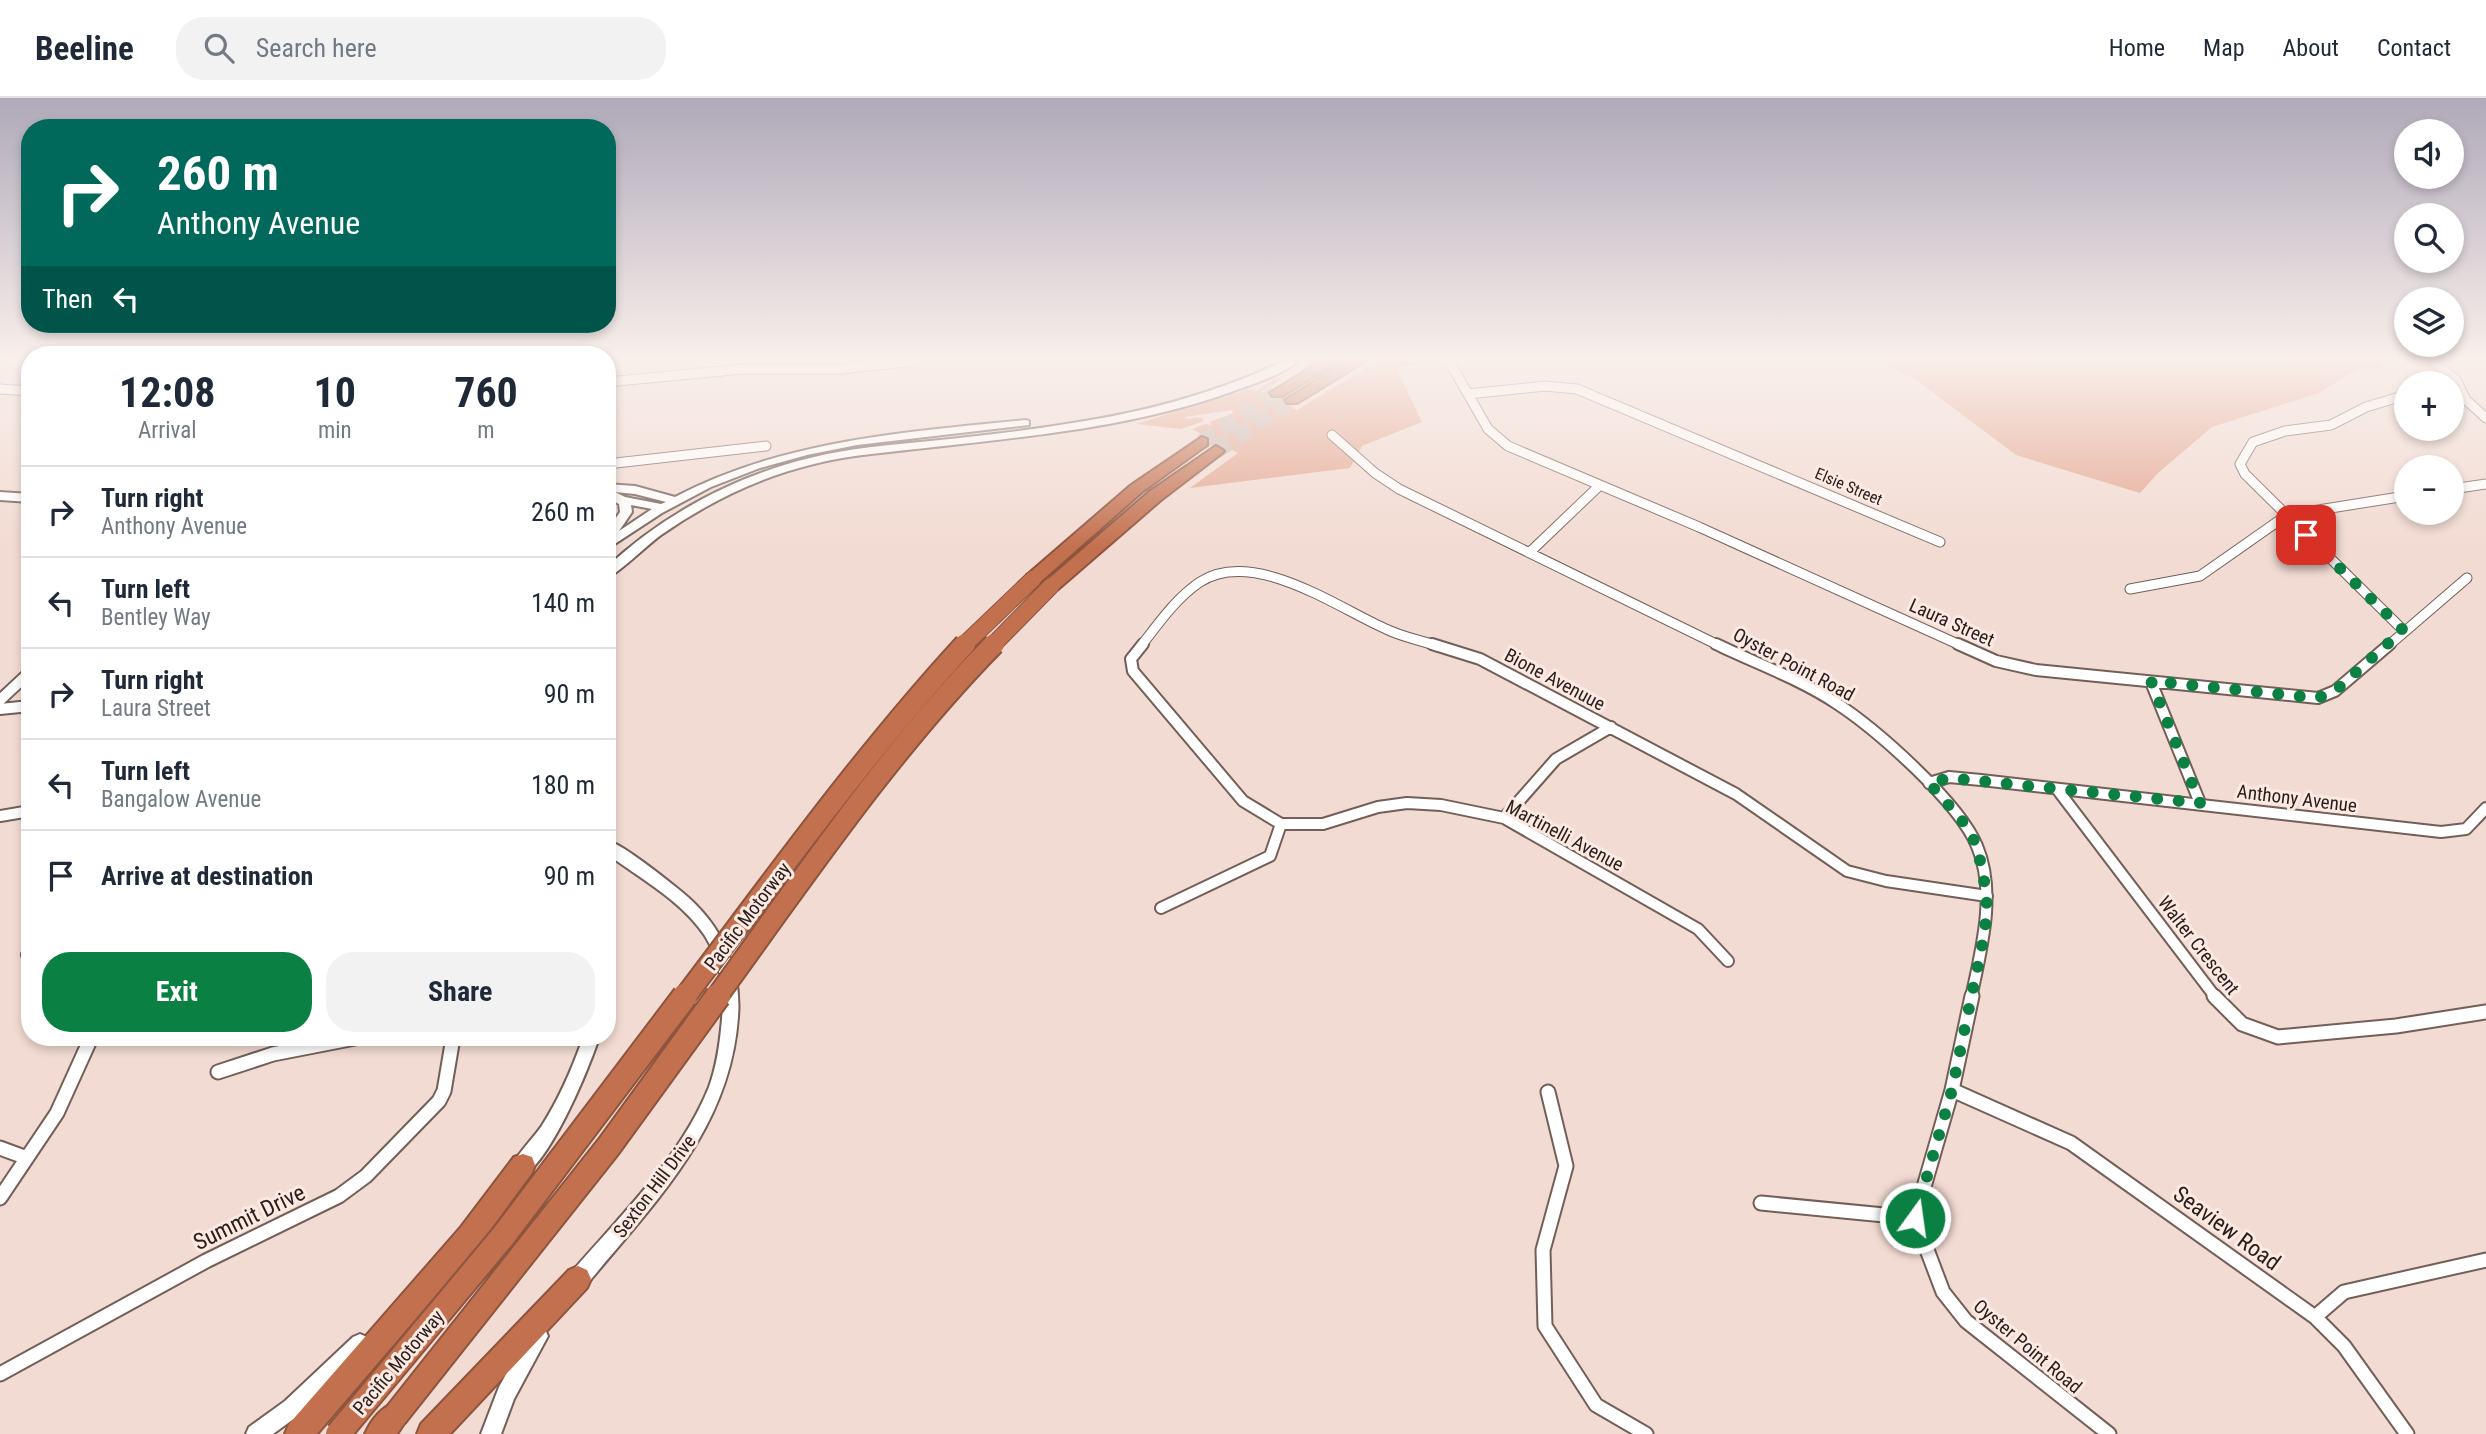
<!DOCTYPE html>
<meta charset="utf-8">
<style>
:root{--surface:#fff;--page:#f2f2f3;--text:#1f2937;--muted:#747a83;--line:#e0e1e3;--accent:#0b8043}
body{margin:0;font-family:"Roboto Condensed",sans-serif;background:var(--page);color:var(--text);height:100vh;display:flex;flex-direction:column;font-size:26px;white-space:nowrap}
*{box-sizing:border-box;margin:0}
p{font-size:23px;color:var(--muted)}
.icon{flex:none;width:38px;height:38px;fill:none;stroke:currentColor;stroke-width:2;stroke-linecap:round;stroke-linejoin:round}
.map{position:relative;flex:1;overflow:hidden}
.side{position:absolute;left:21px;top:248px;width:595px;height:700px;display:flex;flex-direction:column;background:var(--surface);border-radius:28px;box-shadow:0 4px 10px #0003}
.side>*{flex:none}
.guide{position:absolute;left:21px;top:21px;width:595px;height:214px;border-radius:28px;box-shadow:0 4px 10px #0003;background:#00695c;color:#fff;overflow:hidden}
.tools{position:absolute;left:2394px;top:21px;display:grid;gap:14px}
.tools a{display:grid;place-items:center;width:70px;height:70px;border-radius:50%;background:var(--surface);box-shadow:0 4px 10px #0003;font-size:35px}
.pin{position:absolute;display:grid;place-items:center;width:60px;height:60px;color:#fff;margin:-30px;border-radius:14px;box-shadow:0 4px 10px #0006}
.me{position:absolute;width:77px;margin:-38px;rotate:14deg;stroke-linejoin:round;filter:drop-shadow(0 0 5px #0008)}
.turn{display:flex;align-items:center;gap:24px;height:147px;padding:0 21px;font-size:32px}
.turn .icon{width:91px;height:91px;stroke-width:2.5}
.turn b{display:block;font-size:49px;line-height:60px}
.then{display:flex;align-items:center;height:66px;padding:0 21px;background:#0003;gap:14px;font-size:26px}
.eta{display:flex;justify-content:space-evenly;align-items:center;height:119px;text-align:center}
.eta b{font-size:42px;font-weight:700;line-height:49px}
.primary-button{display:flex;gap:14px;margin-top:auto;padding:14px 21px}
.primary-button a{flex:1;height:80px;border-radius:28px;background:var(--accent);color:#fff;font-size:28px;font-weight:700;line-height:80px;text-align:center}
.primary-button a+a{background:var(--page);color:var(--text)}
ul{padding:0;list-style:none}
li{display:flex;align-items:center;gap:21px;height:91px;padding:0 21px;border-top:2px solid var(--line)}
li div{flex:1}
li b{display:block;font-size:26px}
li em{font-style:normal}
header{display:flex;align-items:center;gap:42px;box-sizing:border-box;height:98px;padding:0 35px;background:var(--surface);border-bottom:2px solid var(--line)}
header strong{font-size:33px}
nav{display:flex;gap:38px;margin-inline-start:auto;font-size:24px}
.search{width:490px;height:63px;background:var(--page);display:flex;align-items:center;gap:18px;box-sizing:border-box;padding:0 24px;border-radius:28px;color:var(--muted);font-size:26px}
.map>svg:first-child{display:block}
.green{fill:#e4a891}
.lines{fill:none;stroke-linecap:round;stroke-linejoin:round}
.motorway-tunnel{stroke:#cab6ae;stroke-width:16;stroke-dasharray:16 8;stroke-linecap:butt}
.minor-far2-casing{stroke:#735f58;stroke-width:11}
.minor-far1-casing{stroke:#735f58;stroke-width:14}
.minor-casing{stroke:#735f58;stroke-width:17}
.tertiary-casing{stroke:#735f58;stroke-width:4}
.motorway-casing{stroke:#8d543e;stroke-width:4}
.minor-far2{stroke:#fff;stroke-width:9}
.minor-far1{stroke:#fff;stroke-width:10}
.minor{stroke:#fff;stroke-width:13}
.tertiary{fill:#fff;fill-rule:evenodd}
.motorway{fill:#c3704f;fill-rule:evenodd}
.motorway-bridge-far2-casing{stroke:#8d543e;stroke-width:18;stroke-linecap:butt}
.motorway-bridge-far1-casing{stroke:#8d543e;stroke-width:24;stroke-linecap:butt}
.motorway-bridge-casing{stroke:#8d543e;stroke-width:28;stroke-linecap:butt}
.motorway-bridge-far2{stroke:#c3704f;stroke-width:16}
.motorway-bridge-far1{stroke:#c3704f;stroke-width:20}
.motorway-bridge{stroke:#c3704f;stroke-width:24}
.route{stroke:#0b8043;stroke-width:12;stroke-dasharray:0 21.6}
.labels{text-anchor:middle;stroke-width:6;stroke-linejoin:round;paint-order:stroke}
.far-street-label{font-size:16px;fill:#29201d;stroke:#fce9e2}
.street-label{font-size:19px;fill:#29201d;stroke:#fce9e2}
.near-street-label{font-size:23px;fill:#29201d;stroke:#fce9e2}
</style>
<header>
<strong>Beeline</strong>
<div class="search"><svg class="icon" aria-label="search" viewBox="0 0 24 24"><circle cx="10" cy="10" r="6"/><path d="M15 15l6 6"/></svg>Search here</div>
<nav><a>Home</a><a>Map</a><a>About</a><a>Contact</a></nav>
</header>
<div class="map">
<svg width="2486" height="1336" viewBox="0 0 2486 1336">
<rect width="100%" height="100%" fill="#f2dbd2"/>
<path class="green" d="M 1377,263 L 1441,263 L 1396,270 L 1422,324 L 1362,348 L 1350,370 L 1190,390 L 1238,355 L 1192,331 L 1206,326 L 1212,328 L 1209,324 L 1233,316 L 1232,312 L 1185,319 L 1186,321 L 1201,319 L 1204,323 L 1181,331 L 1136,326 L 1249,291 L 1256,293 L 1278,279 L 1281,281 L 1261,294 L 1297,312 Z
M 1878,263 L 2383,263 L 2381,271 L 2357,271 L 2319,295 L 2212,329 L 2158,375 L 2140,395 L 2016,357 L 1915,281 Z"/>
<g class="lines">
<path class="motorway-tunnel" d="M 1202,344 L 1277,295
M 1216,353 L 1292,302"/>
<g class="minor-far2-casing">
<path id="minor-far2" d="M 1449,263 L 1488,331 L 1508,348 L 1699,429 L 1962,548
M 2433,263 L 2456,282 L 2466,302 L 2486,320
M 607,284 L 743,271 L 841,271 L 914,263
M 0,291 L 30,293
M 1468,296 L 1545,288 L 1577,291 L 1940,444
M 1332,337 L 1375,375 L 1399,391 L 1720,548
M 607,366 L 766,348
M 2452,391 L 2486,386
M 1530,454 L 1598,389
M 2130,491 L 2200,478 L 2287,417 L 2406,398
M 2403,532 L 2245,376 L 2240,366 L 2253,344 L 2285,333 L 2331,327 L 2366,309 L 2406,297
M 1141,548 C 1158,526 1176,500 1200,484 C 1253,449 1338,510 1386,531 C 1402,539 1420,542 1437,548
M 2388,548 L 2467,480"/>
</g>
<g class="minor-far1-casing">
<path id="minor-far1" d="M 1143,546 L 1131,561 L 1133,573 L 1243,703 L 1281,726 L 1323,726 L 1378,709 L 1407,705 L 1441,707 L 1504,720 L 1698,831 L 1728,863
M 1432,546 L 1480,561 L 1736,696 L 1847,773 L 1886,783 L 1987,798
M 1716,546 C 1755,565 1800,581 1836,605 C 1876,631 1959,704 1977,748 C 1997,795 1981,852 1971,900
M 1958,546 L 1996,563 L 2036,572 L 2318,600 L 2335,593 L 2390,546
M 2151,584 L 2200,705
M 0,602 L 30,574
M 0,611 L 30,608
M 1929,685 L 1949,679 L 1981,682 L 2441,734 L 2466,731 L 2486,710
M 2057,691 L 2216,900
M 0,718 L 30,713
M 1504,720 L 1556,661 L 1611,629
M 1161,810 L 1270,758 L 1281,726
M 27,857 L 30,856"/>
</g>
<g class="minor-casing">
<path id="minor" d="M 1972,898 L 1952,992 L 1915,1120 L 1943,1194 L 1966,1223 L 2109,1336
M 2214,898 L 2242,926 L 2278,939 L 2396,928 L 2486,914
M 218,974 L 273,956 L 355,940
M 1952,992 L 2071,1045 L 2315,1219 L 2344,1194 L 2486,1162
M 1548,994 L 1566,1068 L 1543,1152 L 1545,1228 L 1596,1307 L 1646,1336
M 0,1050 L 27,1060
M 0,1100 L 57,1015 L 91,940
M 1761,1105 L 1915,1120
M 2315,1219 L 2344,1248 L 2407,1336
M 0,1276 L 206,1163 L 339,1098 L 366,1078 L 439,1003 L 444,993 L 453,940"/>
</g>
<g class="tertiary-casing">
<path id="tertiary" d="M 1284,263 L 1298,263 C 1280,278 1253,286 1231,294 C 1136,328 1034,338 934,349 C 894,354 853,356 814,366 C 759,379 707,405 661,437 C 647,447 619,475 607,480 L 607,469 C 664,416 735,378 810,360 C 849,350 890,347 930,343 C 978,338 1025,333 1072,325 C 1146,314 1216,295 1284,263 Z
M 1025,322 L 1029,323 L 1029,327 L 857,347 L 807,357 L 760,370 L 711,389 L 662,415 L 607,451 L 607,433 L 620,414 L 619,406 L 607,400 L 607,386 L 635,388 L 675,399 C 784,342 905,334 1025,322 ZM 615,394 L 635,396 L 666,404 L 661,406 L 625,399 ZM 631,407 L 652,411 L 619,433 L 632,414 Z
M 0,394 L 30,396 L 30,404 L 0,402 Z
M 607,742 C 625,748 666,781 682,794 C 720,825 742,869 738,919 C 730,1033 652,1107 583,1191 L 576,1193 L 569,1191 L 567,1184 L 569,1177 C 619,1119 680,1061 709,989 C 717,967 720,944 722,921 C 724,893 720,862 705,838 C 682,803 641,781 607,756 Z
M 583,940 L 599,940 C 588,972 549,1069 518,1081 L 512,1079 L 509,1073 C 516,1057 531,1043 541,1029 C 559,1001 572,971 583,940 Z
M 538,1228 L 545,1231 L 548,1238 L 514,1301 L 501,1336 L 481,1336 L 499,1289 L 531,1231 Z
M 360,1236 L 367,1239 L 370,1246 L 367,1253 L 299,1317 L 273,1336 L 246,1336 L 249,1329 L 285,1303 L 353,1239 Z"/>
</g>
<g class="motorway-casing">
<path id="motorway" d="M 1321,263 L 1339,263 L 1282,298 L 1272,298 L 1270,295 Z
M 1347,263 L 1365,263 L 1297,305 L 1287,305 L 1285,302 Z
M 1202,339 L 1207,341 L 1207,347 L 1142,394 L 1039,485 L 1027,485 L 1025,481 L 1027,477 L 1130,388 Z
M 1216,348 L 1224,353 L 1221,356 L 1161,402 L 1057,492 L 1045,492 L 1042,488 L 1045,484 L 1149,394 Z
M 523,1056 L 532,1059 L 535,1067 L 532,1075 L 479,1147 L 317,1336 L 285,1336 L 289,1326 L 461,1129 L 514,1059 Z
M 578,1168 L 587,1172 L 591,1181 L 587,1190 L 450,1336 L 417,1336 L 421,1326 L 569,1172 Z
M 395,1304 L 405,1308 L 409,1318 L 397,1336 L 365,1336 C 371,1322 381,1310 395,1304 Z"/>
</g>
<use href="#minor-far2" class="minor-far2"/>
<use href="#minor-far1" class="minor-far1"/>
<use href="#minor" class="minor"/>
<use href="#tertiary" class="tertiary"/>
<use href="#motorway" class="motorway"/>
<g class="motorway-bridge-far2-casing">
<path id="motorway-bridge-far2" d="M 963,548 L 1033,481
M 992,548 L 1051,488"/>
</g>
<g class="motorway-bridge-far1-casing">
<path id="motorway-bridge-far1" d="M 684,900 C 775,780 863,657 965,546
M 716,900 C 804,779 889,653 994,546"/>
</g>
<g class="motorway-bridge-casing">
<path id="motorway-bridge" d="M 395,1318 L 609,1048 L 718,898
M 338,1336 L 504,1137 L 685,898"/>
</g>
<use href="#motorway-bridge-far2" class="motorway-bridge-far2"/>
<use href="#motorway-bridge-far1" class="motorway-bridge-far1"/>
<use href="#motorway-bridge" class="motorway-bridge"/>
</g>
<linearGradient id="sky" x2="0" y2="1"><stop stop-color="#afa9b9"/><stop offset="0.58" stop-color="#f9efeb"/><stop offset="1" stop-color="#f9efeb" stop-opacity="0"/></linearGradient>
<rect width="2486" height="450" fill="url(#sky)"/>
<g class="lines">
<path class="route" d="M 1915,1120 L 1952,992 L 1985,833 L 1987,798 L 1977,747 L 1961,721 L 1929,685 L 1949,680 L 2200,705 L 2151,583 L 2318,600 L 2335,593 L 2403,532 L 2306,437"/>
</g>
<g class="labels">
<g class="far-street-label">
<text transform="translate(1849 388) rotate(23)" y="6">Elsie Street</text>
</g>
<g class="street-label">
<text transform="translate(1952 524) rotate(24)" y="7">Laura Street</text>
<text transform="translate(1794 566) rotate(28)" y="7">Oyster Point Road</text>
<text transform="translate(1555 581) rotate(28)" y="7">Bione Avenuue</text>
<text transform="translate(2297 700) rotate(7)" y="7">Anthony Avenue</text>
<text transform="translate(1565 737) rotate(28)" y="7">Martinelli Avenue</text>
<text transform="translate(747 818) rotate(-53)" y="7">Pacific Motorway</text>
<text transform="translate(2199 847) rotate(52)" y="7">Walter Crescent</text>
<text transform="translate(654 1088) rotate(-53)" y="7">Sexton Hill Drive</text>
<text transform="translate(2028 1248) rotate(40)" y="7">Oyster Point Road</text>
<text transform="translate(398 1264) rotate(-50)" y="7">Pacific Motorway</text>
</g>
<g class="near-street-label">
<text transform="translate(249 1119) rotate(-26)" y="8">Summit Drive</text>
<text transform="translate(2227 1130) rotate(36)" y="8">Seaview Road</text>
</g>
</g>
</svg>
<div class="tools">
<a><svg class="icon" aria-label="sound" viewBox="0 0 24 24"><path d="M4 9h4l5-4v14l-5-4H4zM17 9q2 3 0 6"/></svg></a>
<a><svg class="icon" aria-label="search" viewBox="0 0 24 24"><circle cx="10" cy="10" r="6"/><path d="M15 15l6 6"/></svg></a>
<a><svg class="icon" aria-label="layers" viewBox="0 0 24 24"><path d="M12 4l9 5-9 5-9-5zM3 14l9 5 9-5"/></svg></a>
<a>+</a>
<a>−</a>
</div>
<div class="pin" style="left:2306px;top:437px;background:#d93025"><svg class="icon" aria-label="arrive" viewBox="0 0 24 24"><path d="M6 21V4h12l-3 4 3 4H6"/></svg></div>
<svg class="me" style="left:1915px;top:1120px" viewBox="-20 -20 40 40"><circle r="17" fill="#0b8043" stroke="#fff" stroke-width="3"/><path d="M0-11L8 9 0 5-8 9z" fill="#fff"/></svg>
<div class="guide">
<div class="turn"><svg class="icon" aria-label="right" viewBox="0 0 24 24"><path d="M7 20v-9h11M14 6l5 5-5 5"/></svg><div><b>260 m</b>Anthony Avenue</div></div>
<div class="then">Then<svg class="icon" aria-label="left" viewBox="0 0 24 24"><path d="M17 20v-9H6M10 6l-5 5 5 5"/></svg></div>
</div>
<section class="side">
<div class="eta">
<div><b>12:08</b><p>Arrival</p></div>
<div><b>10</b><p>min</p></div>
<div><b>760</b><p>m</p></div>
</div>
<ul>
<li><svg class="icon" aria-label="right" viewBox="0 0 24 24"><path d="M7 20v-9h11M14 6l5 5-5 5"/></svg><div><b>Turn right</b><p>Anthony Avenue</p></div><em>260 m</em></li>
<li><svg class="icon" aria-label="left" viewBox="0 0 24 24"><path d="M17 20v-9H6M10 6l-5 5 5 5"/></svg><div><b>Turn left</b><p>Bentley Way</p></div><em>140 m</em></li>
<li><svg class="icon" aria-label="right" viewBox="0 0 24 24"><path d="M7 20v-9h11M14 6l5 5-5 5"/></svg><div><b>Turn right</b><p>Laura Street</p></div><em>90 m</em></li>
<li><svg class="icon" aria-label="left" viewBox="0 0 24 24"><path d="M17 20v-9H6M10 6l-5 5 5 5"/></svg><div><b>Turn left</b><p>Bangalow Avenue</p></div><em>180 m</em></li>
<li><svg class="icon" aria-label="arrive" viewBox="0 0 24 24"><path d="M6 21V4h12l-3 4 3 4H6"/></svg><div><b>Arrive at destination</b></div><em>90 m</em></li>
</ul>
<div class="primary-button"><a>Exit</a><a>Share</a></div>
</section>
</div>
